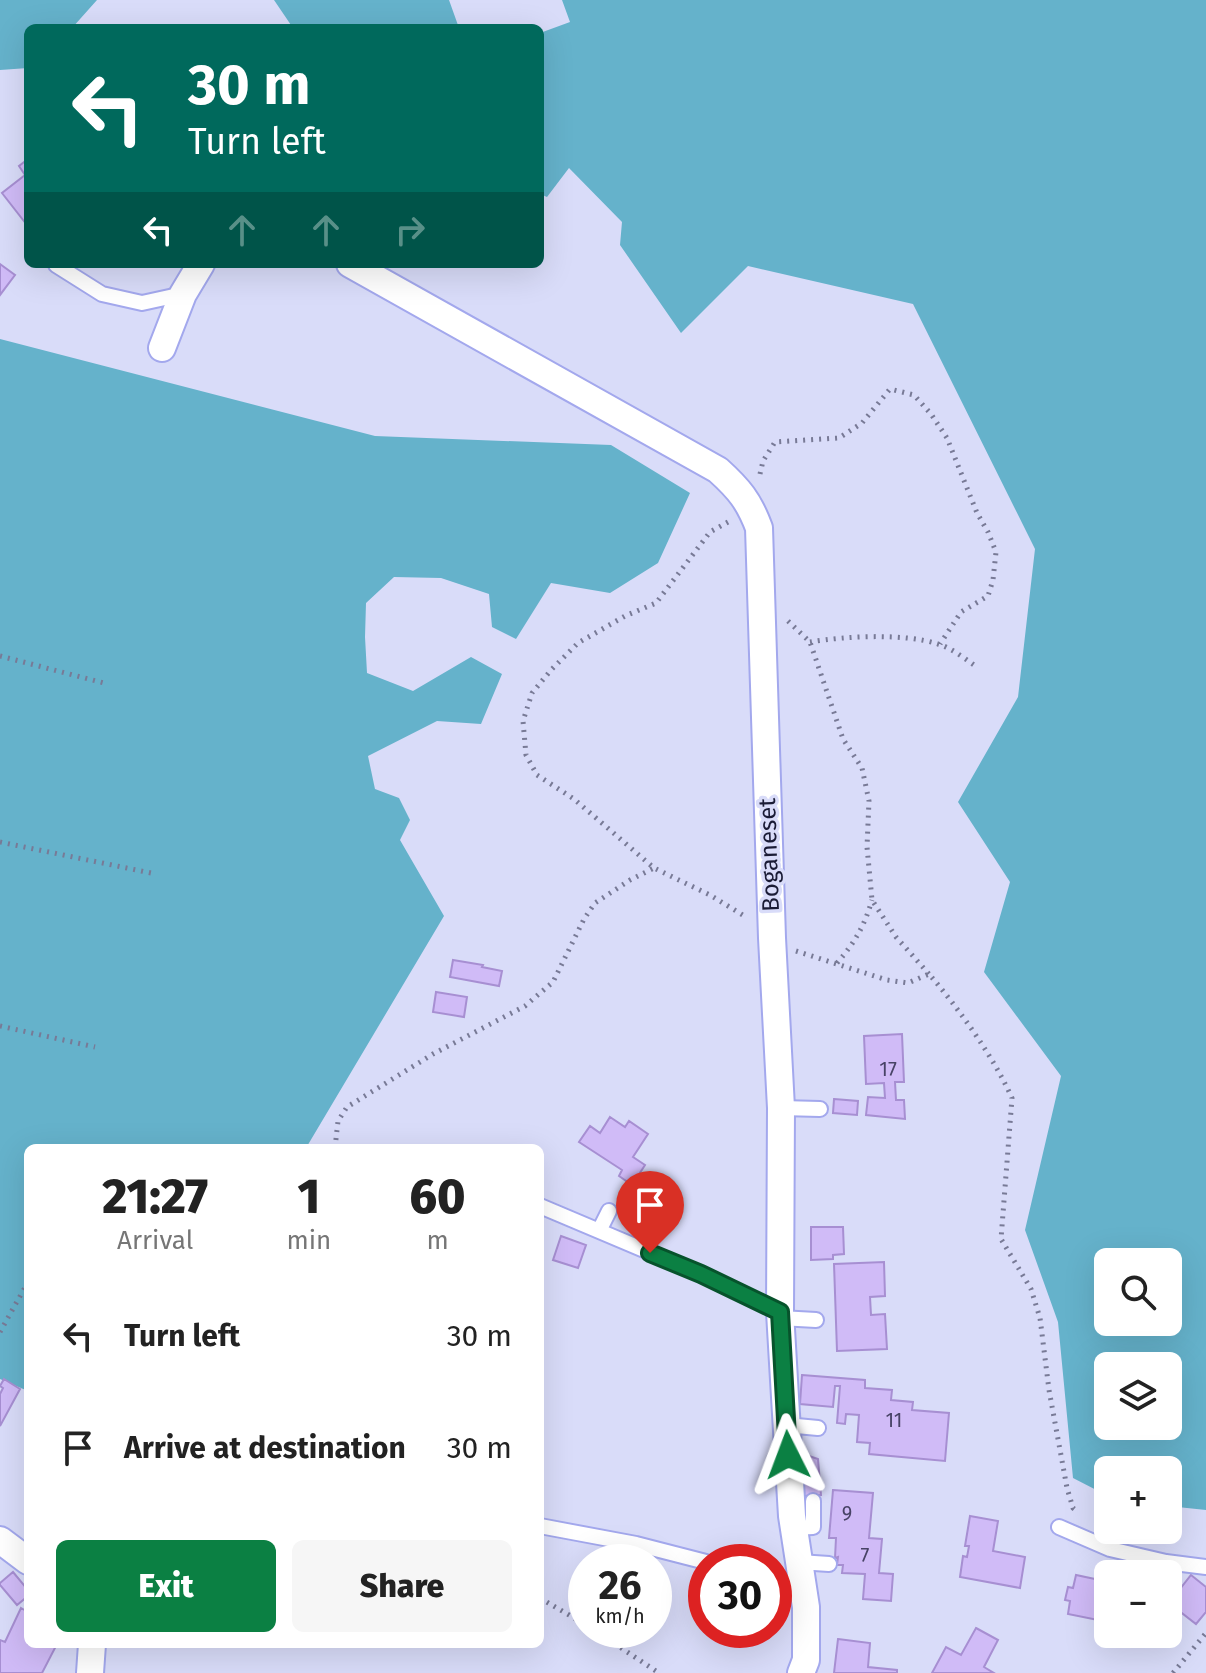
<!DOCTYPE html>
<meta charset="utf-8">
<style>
:root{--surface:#fff;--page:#f6f6f6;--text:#222;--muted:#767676;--accent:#0b8043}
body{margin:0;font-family:"Fira Sans",sans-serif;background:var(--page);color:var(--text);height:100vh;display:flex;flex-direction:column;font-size:30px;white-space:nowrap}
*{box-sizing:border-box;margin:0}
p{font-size:26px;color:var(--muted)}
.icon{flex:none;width:44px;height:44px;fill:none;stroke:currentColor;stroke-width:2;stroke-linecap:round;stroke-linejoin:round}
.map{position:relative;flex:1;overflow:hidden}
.drawer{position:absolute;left:24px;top:1144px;width:520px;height:504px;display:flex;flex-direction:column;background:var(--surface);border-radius:12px;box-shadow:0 8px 32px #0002}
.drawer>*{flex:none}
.guide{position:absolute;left:24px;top:24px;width:520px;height:244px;border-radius:12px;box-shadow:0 8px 32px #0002;background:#00695c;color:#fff;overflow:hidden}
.controls{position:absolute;left:1094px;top:1248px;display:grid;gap:16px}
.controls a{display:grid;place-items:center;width:88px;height:88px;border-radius:12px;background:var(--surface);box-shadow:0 8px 32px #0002;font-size:40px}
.speed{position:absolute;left:568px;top:1544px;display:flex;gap:16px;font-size:40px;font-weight:700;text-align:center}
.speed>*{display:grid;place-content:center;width:104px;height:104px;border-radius:50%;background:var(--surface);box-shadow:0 8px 32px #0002;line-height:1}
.speed small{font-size:20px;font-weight:400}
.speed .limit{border:12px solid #d22;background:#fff;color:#111}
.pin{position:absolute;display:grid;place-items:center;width:68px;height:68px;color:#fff;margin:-82px -34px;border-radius:50% 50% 50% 0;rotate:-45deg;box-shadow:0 0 8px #0007}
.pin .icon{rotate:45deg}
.me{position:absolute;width:88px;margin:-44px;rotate:357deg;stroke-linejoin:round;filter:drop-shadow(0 0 6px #0008)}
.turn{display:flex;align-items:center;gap:28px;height:168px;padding:0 32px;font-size:36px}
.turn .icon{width:104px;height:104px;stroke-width:2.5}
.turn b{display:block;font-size:56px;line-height:68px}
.lanes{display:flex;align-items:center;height:76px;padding:0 32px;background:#0003;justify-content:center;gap:40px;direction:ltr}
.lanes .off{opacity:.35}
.eta{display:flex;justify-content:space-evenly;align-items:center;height:136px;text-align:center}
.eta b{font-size:48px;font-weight:800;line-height:56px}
.cta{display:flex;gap:16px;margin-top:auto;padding:16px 32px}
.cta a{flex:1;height:92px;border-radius:12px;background:var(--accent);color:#fff;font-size:32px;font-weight:800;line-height:92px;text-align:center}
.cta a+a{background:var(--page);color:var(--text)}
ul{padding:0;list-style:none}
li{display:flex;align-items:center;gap:24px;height:112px;padding:0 32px}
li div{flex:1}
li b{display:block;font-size:30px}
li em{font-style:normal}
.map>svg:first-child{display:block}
.water{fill:#65b2cb;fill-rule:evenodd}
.building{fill:#d0bbf7;stroke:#a78fd2;stroke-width:2}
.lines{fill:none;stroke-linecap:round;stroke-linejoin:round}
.service-casing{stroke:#a3a8ed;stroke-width:18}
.minor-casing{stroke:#a3a8ed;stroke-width:30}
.path{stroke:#787a96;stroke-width:5;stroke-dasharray:2 6;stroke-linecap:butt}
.service{stroke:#fff;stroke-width:14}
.minor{stroke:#fff;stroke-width:26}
.route-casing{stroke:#07532c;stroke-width:20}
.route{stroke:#0b8043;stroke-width:14}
.labels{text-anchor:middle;stroke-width:7;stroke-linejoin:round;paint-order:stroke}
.number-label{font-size:20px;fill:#484366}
.street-label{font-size:24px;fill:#1a1b35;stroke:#d9dcf9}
</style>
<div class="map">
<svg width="1206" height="1673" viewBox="0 0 1206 1673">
<rect width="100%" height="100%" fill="#d9dcf9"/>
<path class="water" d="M 0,0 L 97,0 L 72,28 L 28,28 L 28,68 L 0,70 Z
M 274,0 L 449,0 L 459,28 L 293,28 Z
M 562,0 L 1206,0 L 1206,1510 L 1168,1506 L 1168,1470 L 1108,1470 L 1108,1496 L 1073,1478 L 1058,1322 L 1025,1230 L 1061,1076 L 984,972 L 1010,882 L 958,802 L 1018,697 L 1035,549 L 913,304 L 748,266 L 681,333 L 620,245 L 622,222 L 569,168 L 547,197 L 540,194 L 540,103 L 544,102 L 540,96 L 540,33 L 570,22 ZM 1108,1262 L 1168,1262 L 1168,1322 L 1108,1322 ZM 1108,1366 L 1168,1366 L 1168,1426 L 1108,1426 Z
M 0,339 L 375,436 L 611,445 L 690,493 L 658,563 L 610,593 L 551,583 L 516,639 L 492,627 L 489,594 L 441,578 L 394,577 L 366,603 L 365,637 L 367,673 L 413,691 L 471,657 L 502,674 L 481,724 L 437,721 L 368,756 L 375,789 L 399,798 L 410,820 L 400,840 L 444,916 L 306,1148 L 28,1148 L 28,1391 L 0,1379 Z"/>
<path class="building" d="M 28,159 L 28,224 L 27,225 L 2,193 L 25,175 L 19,166 Z
M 0,264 L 15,275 L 0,295 Z
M 453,960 L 483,965 L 482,967 L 502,971 L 499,986 L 450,977 Z
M 436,992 L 467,997 L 464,1017 L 433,1012 Z
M 902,1034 L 904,1082 L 895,1082 L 896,1100 L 904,1100 L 905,1119 L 866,1115 L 868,1097 L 885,1098 L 884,1083 L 866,1084 L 864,1036 Z
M 834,1099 L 858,1101 L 857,1115 L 833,1113 Z
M 610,1117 L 625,1127 L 629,1121 L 648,1134 L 633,1157 L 645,1165 L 632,1185 L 619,1176 L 622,1170 L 579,1142 L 590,1126 L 600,1133 Z
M 811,1227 L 843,1227 L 844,1254 L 833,1255 L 833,1259 L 811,1260 Z
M 561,1236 L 586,1245 L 578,1268 L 553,1260 Z
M 884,1262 L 885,1296 L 870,1297 L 871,1315 L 885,1314 L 887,1349 L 837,1351 L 834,1264 Z
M 802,1375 L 865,1380 L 865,1388 L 892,1390 L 891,1400 L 913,1402 L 912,1410 L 949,1413 L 945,1461 L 869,1454 L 870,1443 L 857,1442 L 859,1415 L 846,1414 L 845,1424 L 837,1423 L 840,1386 L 835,1386 L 833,1407 L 800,1404 Z
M 4,1379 L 20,1389 L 0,1426 L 0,1394 L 3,1388 L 0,1386 Z
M 800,1453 L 818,1459 L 821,1495 L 804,1496 Z
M 833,1490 L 873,1493 L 869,1538 L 882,1539 L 879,1573 L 893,1574 L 891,1601 L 863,1599 L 865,1574 L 842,1573 L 843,1565 L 837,1565 L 838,1557 L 835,1558 L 836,1538 L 829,1538 Z
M 970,1516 L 998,1521 L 993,1551 L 1025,1557 L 1020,1588 L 960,1577 L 963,1556 L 967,1557 L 969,1546 L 965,1546 Z
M 13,1572 L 28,1590 L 28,1596 L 17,1605 L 0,1585 L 0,1583 Z
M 1096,1574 L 1105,1576 L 1104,1581 L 1108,1582 L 1108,1622 L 1068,1614 L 1070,1601 L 1065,1600 L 1068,1587 L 1073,1588 L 1076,1575 L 1095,1579 Z
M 1191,1575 L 1206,1587 L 1206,1612 L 1196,1624 L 1169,1603 Z
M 21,1608 L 28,1612 L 28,1644 L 57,1644 L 42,1673 L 0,1673 L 0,1640 L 5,1642 Z
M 976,1628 L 998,1640 L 984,1667 L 994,1673 L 932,1673 L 946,1647 L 961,1655 Z
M 838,1639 L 870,1643 L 868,1667 L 897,1670 L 897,1673 L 834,1673 Z"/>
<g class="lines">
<g class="service-casing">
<path id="service" d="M 56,265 L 102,294 L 142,303 L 183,294
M 781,1108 L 820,1109
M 540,1206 L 701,1274 L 780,1312
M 599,1231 L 609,1211
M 780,1318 L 816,1320
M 786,1425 L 818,1428
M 540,1526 L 636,1544 L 706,1562
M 1059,1527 L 1110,1549 L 1166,1562 L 1206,1567
M 793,1528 L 813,1527 L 813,1501
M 799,1562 L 829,1564
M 774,1580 L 803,1587"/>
</g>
<g class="minor-casing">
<path id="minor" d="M 350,264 L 718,470 C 739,489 749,501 759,528 L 772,938 L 781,1108 L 780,1312 L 792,1516 L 806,1607 L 806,1660 L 801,1673
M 162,348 L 183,294 L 201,264
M 0,1540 L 28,1561
M 90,1673 L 92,1644"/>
</g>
<path class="path" d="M 760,474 L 763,461 L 775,442 L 839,438 L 862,423 L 890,389 L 914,395 L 931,414 L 947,438 L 977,513 L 988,532 L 996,552 L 993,580 L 988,596 L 961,612 L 940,644
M 728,522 L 710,532 L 656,603 L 625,616 L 578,643 L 551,670 L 532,693 L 523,721 L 526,755 L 537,775 L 574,799 L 654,868 L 710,895 L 746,917
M 788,621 L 810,642 L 843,739 L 862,768 L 869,801 L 867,847 L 872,900 L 896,937 L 929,974
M 810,642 C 846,636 904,633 938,644 C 952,648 965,659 977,667
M 0,656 L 108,684
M 0,842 L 151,873
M 796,951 L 887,980 L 908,983 L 929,974 C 959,1009 993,1056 1012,1098 L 1001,1239 L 1031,1289 L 1040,1318 L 1049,1390 L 1067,1488 L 1073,1508 L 1078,1512
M 837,963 C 855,942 864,927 872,900
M 0,1026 L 95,1047
M 335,1148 L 338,1121 L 347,1107 L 433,1054 L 525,1006 L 553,982 L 584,919 L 595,903 L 630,880 L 654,868
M 0,1332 L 28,1282
M 540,1598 L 586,1625
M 594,1630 L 659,1673
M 1173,1673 L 1206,1633"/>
<use href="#service" class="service"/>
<use href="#minor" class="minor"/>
</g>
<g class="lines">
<g class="route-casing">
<path id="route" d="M 650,1253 L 701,1274 L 780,1312 L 788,1455"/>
</g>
<use href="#route" class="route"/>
</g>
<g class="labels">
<g class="number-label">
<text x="888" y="1076">17</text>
<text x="894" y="1427">11</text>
<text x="847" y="1520">9</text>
<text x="865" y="1562">7</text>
</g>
<g class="street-label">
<text transform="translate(769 855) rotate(-92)" y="8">Boganeset</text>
</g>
</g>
</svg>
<div class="controls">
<a><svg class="icon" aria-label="search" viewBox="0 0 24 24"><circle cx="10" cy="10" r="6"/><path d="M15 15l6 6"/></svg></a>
<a><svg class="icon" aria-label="layers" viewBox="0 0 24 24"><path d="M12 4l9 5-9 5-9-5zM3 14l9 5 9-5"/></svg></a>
<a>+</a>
<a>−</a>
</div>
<div class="speed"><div>26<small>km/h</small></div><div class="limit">30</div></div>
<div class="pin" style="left:650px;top:1253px;background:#d93025"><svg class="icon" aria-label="arrive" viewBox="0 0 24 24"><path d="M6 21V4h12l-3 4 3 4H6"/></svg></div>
<svg class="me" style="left:788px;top:1455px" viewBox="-20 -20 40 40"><path d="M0-17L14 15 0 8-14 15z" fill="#0b8043" stroke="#fff" stroke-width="4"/></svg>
<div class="guide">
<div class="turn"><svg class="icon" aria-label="left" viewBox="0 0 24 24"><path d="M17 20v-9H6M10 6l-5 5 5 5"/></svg><div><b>30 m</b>Turn left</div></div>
<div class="lanes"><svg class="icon" aria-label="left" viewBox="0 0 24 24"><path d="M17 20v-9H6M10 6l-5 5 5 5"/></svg><svg class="icon off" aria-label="ahead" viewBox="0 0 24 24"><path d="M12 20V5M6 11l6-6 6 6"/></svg><svg class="icon off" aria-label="ahead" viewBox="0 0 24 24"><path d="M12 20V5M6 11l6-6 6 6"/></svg><svg class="icon off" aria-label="right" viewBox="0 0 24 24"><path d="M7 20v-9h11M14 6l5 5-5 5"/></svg></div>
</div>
<section class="drawer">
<div class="eta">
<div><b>21:27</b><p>Arrival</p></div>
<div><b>1</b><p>min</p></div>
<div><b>60</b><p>m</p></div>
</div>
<ul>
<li><svg class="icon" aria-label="left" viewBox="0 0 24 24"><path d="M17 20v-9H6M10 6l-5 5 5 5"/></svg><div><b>Turn left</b></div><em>30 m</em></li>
<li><svg class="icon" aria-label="arrive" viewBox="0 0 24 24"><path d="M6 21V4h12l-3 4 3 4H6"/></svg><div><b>Arrive at destination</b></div><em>30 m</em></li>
</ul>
<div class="cta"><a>Exit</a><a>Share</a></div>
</section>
</div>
